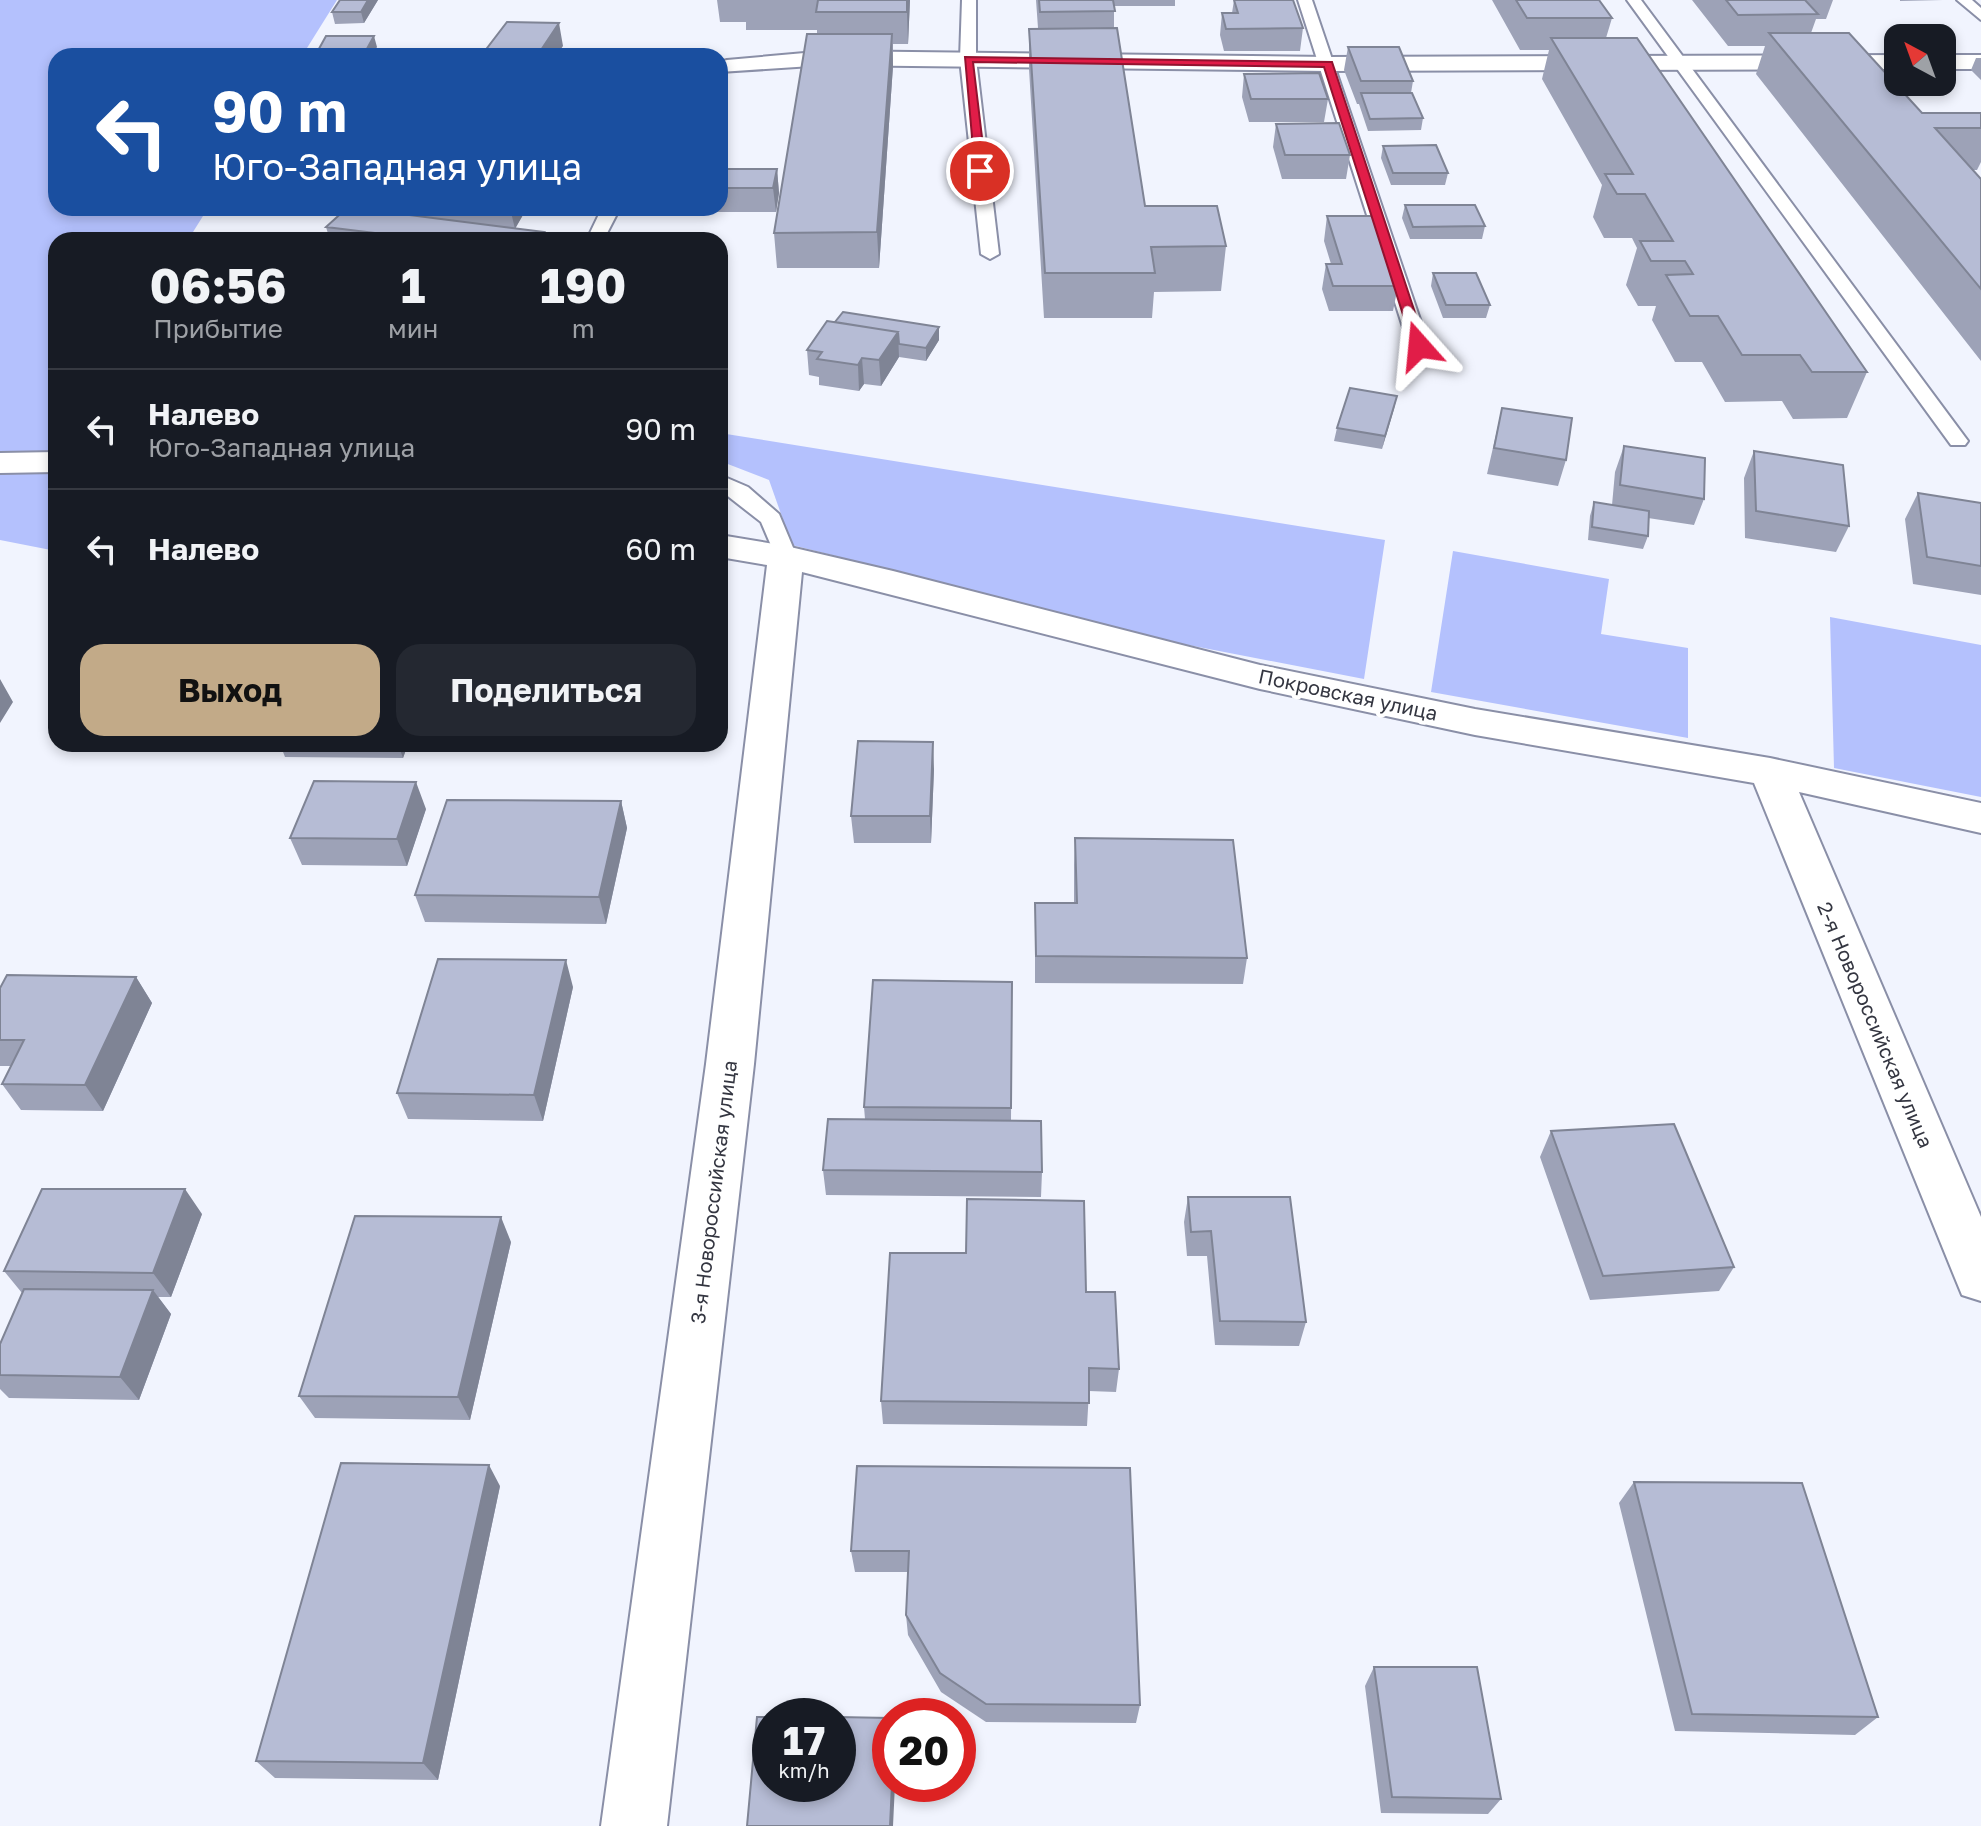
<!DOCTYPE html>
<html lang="ru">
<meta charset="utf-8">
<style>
:root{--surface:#171b24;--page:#242831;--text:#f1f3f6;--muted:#9ea1a6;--line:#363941;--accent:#c2aa88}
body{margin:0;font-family:"Golos Text",sans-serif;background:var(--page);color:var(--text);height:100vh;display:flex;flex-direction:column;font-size:30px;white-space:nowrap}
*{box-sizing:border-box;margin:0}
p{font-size:26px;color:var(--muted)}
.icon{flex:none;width:44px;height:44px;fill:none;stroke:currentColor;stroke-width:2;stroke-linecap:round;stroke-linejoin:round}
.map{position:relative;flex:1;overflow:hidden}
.side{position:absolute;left:48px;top:232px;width:680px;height:520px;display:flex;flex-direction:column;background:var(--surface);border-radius:24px;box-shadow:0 4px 12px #0003}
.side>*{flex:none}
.top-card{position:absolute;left:48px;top:48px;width:680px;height:168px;border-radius:24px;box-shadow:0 4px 12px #0003;background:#1a4fa0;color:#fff;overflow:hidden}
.needle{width:52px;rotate:319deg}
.controls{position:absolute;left:1884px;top:24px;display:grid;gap:16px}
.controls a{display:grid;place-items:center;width:72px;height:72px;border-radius:16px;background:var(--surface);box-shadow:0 4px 12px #0003;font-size:40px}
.speed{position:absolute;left:752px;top:1698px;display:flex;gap:16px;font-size:40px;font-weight:700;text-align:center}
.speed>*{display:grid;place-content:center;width:104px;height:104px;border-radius:50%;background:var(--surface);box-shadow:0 4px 12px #0003;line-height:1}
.speed small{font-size:20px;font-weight:400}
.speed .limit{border:12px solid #d22;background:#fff;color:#111}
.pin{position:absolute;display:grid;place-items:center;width:68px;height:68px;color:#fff;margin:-34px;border:4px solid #fff;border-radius:50%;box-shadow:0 2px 8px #0007}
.me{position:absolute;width:88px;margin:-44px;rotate:342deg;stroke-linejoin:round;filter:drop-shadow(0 0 6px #0008)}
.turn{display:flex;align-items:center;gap:28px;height:168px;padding:0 32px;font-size:36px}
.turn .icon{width:104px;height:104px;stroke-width:2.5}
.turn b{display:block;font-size:56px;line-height:68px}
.eta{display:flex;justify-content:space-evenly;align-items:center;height:136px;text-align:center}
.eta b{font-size:48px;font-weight:700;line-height:56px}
.button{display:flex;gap:16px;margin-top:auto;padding:16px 32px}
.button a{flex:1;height:92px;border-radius:24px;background:var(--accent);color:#111;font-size:32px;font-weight:700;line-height:92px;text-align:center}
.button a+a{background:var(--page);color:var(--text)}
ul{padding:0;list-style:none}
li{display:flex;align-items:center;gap:24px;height:120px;padding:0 32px;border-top:2px solid var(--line)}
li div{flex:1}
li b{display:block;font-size:30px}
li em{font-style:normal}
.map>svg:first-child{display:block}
.green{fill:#b4c1fd}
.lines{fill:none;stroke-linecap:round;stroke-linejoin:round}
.service-casing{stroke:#8a8fa7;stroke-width:4}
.minor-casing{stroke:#8a8fa7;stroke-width:4}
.service{fill:#fff;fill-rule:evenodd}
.minor{fill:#fff;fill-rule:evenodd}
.wall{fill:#9da2b7}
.shaded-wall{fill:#7f8495}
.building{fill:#b6bcd5;stroke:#7f8495;stroke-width:2}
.route{fill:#e11d48;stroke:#92132f;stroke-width:2}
.labels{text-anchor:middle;stroke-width:8;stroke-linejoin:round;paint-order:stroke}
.street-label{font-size:20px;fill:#343641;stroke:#fff}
</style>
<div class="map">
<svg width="1981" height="1826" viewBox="0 0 1981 1826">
<rect width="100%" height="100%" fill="#f1f4fe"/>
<path class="green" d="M 0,0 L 337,0 L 302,56 L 56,56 L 56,208 L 208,208 L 188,240 L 56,240 L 56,551 L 0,540 Z
M 720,433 L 1385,540 L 1364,679 L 1183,644 L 792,545 L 769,480 L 720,461 Z
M 1453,551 L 1609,579 L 1601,634 L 1688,648 L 1688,738 L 1431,692 Z
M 1830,617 L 1981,645 L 1981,797 L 1834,768 Z"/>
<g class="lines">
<g class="service-casing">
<path id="service" d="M 962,0 L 976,0 L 976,59 L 999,254 L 990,259 L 981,254 L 960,59 Z
M 1298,0 L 1312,0 L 1429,346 L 1426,350 L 1419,352 L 1409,346 Z
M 1627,0 L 1641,0 L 1965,437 L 1968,441 L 1965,445 L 1951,445 Z
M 1957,0 L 1972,0 L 1981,8 L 1981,20 Z
M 602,208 L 620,208 L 604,239 L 592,239 L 589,235 Z
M 720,475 L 748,487 L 779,514 L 797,557 L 794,562 L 778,562 L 761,522 L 720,490 Z"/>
</g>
<g class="minor-casing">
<path id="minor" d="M 827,51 L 1328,57 L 1898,55 L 1898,69 L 1328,71 L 827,65 L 720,72 L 720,62 L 727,60 Z
M 1942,55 L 1981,55 L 1981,69 L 1942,69 Z
M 56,452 L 56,472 L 0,473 L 0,453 Z
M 720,535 L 786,546 L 893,571 L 1260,665 L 1475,709 L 1770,758 L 1981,803 L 1981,833 L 1799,792 L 1981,1217 L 1981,1301 L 1962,1295 L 1955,1278 L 1754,783 L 1475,735 L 1260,689 L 802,572 L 754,1064 L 667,1826 L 601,1826 L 706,1064 L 767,565 L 720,557 Z"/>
</g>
<use href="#service" class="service"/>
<use href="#minor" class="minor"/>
</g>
<path class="wall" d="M 340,0 L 378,0 L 364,23 L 335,24 L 332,12 Z
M 717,0 L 910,0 L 908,44 L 893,44 L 893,66 L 879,268 L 777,268 L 774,233 L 817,34 L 817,30 L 746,30 L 746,22 L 720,22 Z
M 1036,0 L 1175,0 L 1175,6 L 1114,6 L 1114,28 L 1145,206 L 1226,246 L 1221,291 L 1154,292 L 1152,318 L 1044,318 L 1029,69 L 1029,29 L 1038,28 Z
M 1234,0 L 1303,28 L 1300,51 L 1224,51 L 1220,35 L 1222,13 L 1232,13 Z
M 1492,0 L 1599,0 L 1612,18 L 1606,38 L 1867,372 L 1847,418 L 1793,419 L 1782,401 L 1725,402 L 1702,362 L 1675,362 L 1652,320 L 1656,306 L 1638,306 L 1626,285 L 1637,248 L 1632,238 L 1604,238 L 1593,217 L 1602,185 L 1542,79 L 1549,50 L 1520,50 Z
M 1692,0 L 1833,0 L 1826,19 L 1816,19 L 1811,33 L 1922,113 L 1981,113 L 1981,162 L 1977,170 L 1973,170 L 1981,179 L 1981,361 L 1756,74 L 1765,46 L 1728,46 Z
M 1900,0 L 1943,0 L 1900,1 Z
M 1348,47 L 1413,81 L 1411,93 L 1423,118 L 1421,130 L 1368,131 L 1359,104 L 1357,104 L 1344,70 Z
M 1976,58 L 1981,58 L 1981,80 L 1971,70 Z
M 1244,74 L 1328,99 L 1324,122 L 1249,122 L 1242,97 Z
M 1276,124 L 1350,155 L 1346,179 L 1282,179 L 1273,147 Z
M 1383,146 L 1448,173 L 1445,185 L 1391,185 L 1381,158 Z
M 720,169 L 777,169 L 779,193 L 776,212 L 640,212 L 639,208 L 720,208 Z
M 1405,205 L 1485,226 L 1482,239 L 1410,239 L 1402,218 Z
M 418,208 L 527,208 L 515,228 L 544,232 L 545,240 L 330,240 L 326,227 L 420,216 Z
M 1327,216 L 1398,286 L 1393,311 L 1329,311 L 1322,289 L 1326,264 L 1331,264 L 1324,241 Z
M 1433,273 L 1490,305 L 1486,318 L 1443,318 L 1431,286 Z
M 939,340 L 926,361 L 899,357 L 881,386 L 864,384 L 859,391 L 819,385 L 819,377 L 809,375 L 807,350 Z
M 1397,396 L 1382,449 L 1334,441 L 1337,428 Z
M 1502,408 L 1566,460 L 1558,486 L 1487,474 Z
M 1624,446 L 1704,499 L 1694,525 L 1648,518 L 1648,536 L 1643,549 L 1588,540 L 1590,516 L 1594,502 L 1612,505 L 1615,472 Z
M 1754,451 L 1849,526 L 1836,552 L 1745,538 L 1744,478 Z
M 1918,493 L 1981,503 L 1981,595 L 1913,584 L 1905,519 Z
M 280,744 L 408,744 L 403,758 L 285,757 Z
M 934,769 L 931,843 L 854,843 L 851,816 Z
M 621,801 L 627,828 L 606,924 L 425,922 L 415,895 Z
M 426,809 L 407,866 L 302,865 L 290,838 Z
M 1075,838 L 1247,958 L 1243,984 L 1035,983 L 1035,903 L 1074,903 L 1074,865 Z
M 136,977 L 152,1003 L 103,1111 L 21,1110 L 2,1084 L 11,1066 L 0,1066 L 0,988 Z
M 1012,982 L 1011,1121 L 1042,1172 L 1041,1197 L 826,1195 L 823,1170 L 865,1119 L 864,1107 Z
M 573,987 L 543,1121 L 408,1119 L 397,1093 Z
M 1551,1131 L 1734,1267 L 1719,1291 L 1590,1300 L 1540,1157 Z
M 1188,1197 L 1306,1322 L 1299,1346 L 1215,1345 L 1207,1256 L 1187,1256 L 1184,1222 Z
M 202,1214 L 171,1297 L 158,1297 L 171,1314 L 139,1400 L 9,1398 L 0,1389 L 0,1375 L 22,1293 L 4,1271 Z
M 511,1242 L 470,1420 L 315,1418 L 299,1396 Z
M 1086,1292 L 1119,1369 L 1116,1392 L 1089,1391 L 1087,1426 L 883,1424 L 881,1401 Z
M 857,1466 L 1140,1705 L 1136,1723 L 986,1722 L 941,1692 L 908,1635 L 906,1615 L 908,1572 L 855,1572 L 851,1551 Z
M 1634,1482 L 1878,1717 L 1855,1735 L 1675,1731 L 1619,1503 Z
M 500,1486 L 438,1780 L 275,1778 L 256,1761 Z
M 1374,1667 L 1501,1799 L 1488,1814 L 1381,1813 L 1365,1686 Z"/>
<path class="shaded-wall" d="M 368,0 L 378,0 L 364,23 L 361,12 Z
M 907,0 L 910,0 L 908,44 L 907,12 Z
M 559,23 L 563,46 L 556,56 L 537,56 Z
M 892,34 L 893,66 L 879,268 L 877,232 Z
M 374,36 L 377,47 L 372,56 L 363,56 Z
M 723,86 L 725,98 L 720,117 L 720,99 Z
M 777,169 L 779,193 L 776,212 L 773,188 Z
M 510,208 L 527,208 L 515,229 Z
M 544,232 L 545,240 L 536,240 Z
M 939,327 L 939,340 L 926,361 L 926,348 Z
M 898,332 L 899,357 L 881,386 L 879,360 Z
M 862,358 L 864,384 L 859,391 L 858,365 Z
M 1397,396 L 1394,409 L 1382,449 L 1385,436 Z
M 0,679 L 13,702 L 0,723 Z
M 933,742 L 934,769 L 931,843 L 930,816 Z
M 398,744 L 408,744 L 403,758 Z
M 416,782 L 426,809 L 407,866 L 397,839 Z
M 621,801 L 627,828 L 606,924 L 599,897 Z
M 566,960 L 573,987 L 543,1121 L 534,1095 Z
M 136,977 L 152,1003 L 103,1111 L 85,1085 Z
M 185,1189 L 202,1214 L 171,1297 L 153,1273 Z
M 501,1217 L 511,1242 L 470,1420 L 458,1397 Z
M 153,1290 L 171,1314 L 139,1400 L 120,1377 Z
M 489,1465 L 500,1486 L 438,1780 L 423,1763 Z
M 892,1784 L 895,1784 L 893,1826 L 890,1826 Z"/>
<path class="building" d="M 340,0 L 368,0 L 361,12 L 332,12 Z
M 818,0 L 907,0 L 907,12 L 816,12 Z
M 1039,0 L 1113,0 L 1115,11 L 1040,12 Z
M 1234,0 L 1293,0 L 1303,28 L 1226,29 L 1222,13 L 1238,13 Z
M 1516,0 L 1599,0 L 1612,18 L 1527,18 Z
M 1726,0 L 1805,0 L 1818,14 L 1738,15 Z
M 507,22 L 559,23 L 537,56 L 481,56 Z
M 1117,28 L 1145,206 L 1217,206 L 1226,246 L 1151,247 L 1155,273 L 1045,273 L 1029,29 Z
M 1769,33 L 1849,33 L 1922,113 L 1981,113 L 1981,128 L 1935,128 L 1981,179 L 1981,289 Z
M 807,34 L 892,34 L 877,232 L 774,233 Z
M 326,36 L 374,36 L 363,56 L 315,56 Z
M 1551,38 L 1637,38 L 1867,372 L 1812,372 L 1800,355 L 1742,355 L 1718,316 L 1690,316 L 1666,275 L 1693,274 L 1685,261 L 1651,261 L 1640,241 L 1673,241 L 1645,194 L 1617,194 L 1605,174 L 1633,174 Z
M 1348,47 L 1399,47 L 1413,81 L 1361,81 Z
M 1319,73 L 1328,99 L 1251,99 L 1244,74 Z
M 720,86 L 723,86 L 720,99 Z
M 1361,93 L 1412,93 L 1423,118 L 1370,119 Z
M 1339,123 L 1350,155 L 1285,155 L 1276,124 Z
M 1436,145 L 1448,173 L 1393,173 L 1383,146 Z
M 720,169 L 777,169 L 773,188 L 720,188 Z
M 1405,205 L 1475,205 L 1485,226 L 1413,227 Z
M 347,208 L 354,208 L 544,232 L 536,240 L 432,240 L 326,227 Z
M 1327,216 L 1374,216 L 1398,286 L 1333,286 L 1326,264 L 1342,264 Z
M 254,236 L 282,240 L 248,240 Z
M 1433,273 L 1476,273 L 1490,305 L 1446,305 Z
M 843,312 L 939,327 L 926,348 L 899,344 L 898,332 L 835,322 Z
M 827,321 L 898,332 L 879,360 L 862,358 L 858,365 L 817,359 L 822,352 L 807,350 Z
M 1350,388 L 1397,396 L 1385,436 L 1337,428 Z
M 1502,408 L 1572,418 L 1566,460 L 1494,448 Z
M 1624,446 L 1705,458 L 1704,499 L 1620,485 Z
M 1754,451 L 1843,465 L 1849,526 L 1756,511 Z
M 1918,493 L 1981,503 L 1981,566 L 1927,557 Z
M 1594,502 L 1649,511 L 1648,536 L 1592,527 Z
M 858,741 L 933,742 L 930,816 L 851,816 Z
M 314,781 L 416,782 L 397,839 L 290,838 Z
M 447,800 L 621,801 L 599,897 L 415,895 Z
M 1075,838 L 1233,840 L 1247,958 L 1036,956 L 1035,903 L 1077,903 Z
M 438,959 L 566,960 L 534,1095 L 397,1093 Z
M 7,975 L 136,977 L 85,1085 L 2,1084 L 24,1040 L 0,1040 L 0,988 Z
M 873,980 L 1012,982 L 1011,1108 L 864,1107 Z
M 828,1119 L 1041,1121 L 1042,1172 L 823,1170 Z
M 1674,1124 L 1734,1267 L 1603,1276 L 1551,1131 Z
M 42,1189 L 185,1189 L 153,1273 L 4,1271 Z
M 1188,1197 L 1290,1197 L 1306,1322 L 1220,1321 L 1211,1231 L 1191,1232 Z
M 967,1199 L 1084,1201 L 1086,1292 L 1115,1292 L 1119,1369 L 1089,1368 L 1089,1403 L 881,1401 L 890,1253 L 966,1253 Z
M 355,1216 L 501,1217 L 458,1397 L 299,1396 Z
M 24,1289 L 153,1290 L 120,1377 L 0,1375 L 0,1344 Z
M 341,1463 L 489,1465 L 423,1763 L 256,1761 Z
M 857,1466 L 1130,1468 L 1140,1705 L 986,1704 L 940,1673 L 906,1615 L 909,1551 L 851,1551 Z
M 1634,1482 L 1802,1483 L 1878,1717 L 1692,1714 Z
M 1374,1667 L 1477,1667 L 1501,1799 L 1392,1797 Z
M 757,1717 L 770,1717 L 770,1784 L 838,1784 L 838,1717 L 890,1718 L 890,1784 L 892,1784 L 890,1826 L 747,1826 Z"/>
<path class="route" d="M 965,57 L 1332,62 L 1426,346 L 1419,349 L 1413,346 L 1324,67 L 973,62 L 986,171 L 980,174 L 975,171 Z"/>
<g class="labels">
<g class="street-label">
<text transform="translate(1348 695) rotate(12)" y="7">Покровская улица</text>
<text transform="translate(1875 1025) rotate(67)" y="7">2-я Новороссийская улица</text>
<text transform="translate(714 1192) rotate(-83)" y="7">3-я Новороссийская улица</text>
</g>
</g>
</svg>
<div class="controls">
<a><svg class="needle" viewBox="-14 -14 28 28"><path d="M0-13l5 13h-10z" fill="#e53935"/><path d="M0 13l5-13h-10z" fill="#9ea1a6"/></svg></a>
</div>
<div class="speed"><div>17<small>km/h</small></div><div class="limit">20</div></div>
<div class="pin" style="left:980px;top:171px;background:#d93025"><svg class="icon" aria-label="arrive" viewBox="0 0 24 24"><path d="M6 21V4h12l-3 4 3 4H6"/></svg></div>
<svg class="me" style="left:1419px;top:346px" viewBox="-20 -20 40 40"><path d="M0-17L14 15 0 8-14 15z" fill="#e11d48" stroke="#fff" stroke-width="4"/></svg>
<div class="top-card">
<div class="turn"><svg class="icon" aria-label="left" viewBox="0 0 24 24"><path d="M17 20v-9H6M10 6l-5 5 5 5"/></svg><div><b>90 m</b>Юго-Западная улица</div></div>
</div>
<section class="side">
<div class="eta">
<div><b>06:56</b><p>Прибытие</p></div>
<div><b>1</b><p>мин</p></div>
<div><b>190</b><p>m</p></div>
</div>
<ul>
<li><svg class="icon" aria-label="left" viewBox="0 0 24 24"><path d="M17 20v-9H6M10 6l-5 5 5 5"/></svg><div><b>Налево</b><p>Юго-Западная улица</p></div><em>90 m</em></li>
<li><svg class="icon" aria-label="left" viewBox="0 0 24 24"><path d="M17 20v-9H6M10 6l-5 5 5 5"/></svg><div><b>Налево</b></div><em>60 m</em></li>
</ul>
<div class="button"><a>Выход</a><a>Поделиться</a></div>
</section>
</div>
